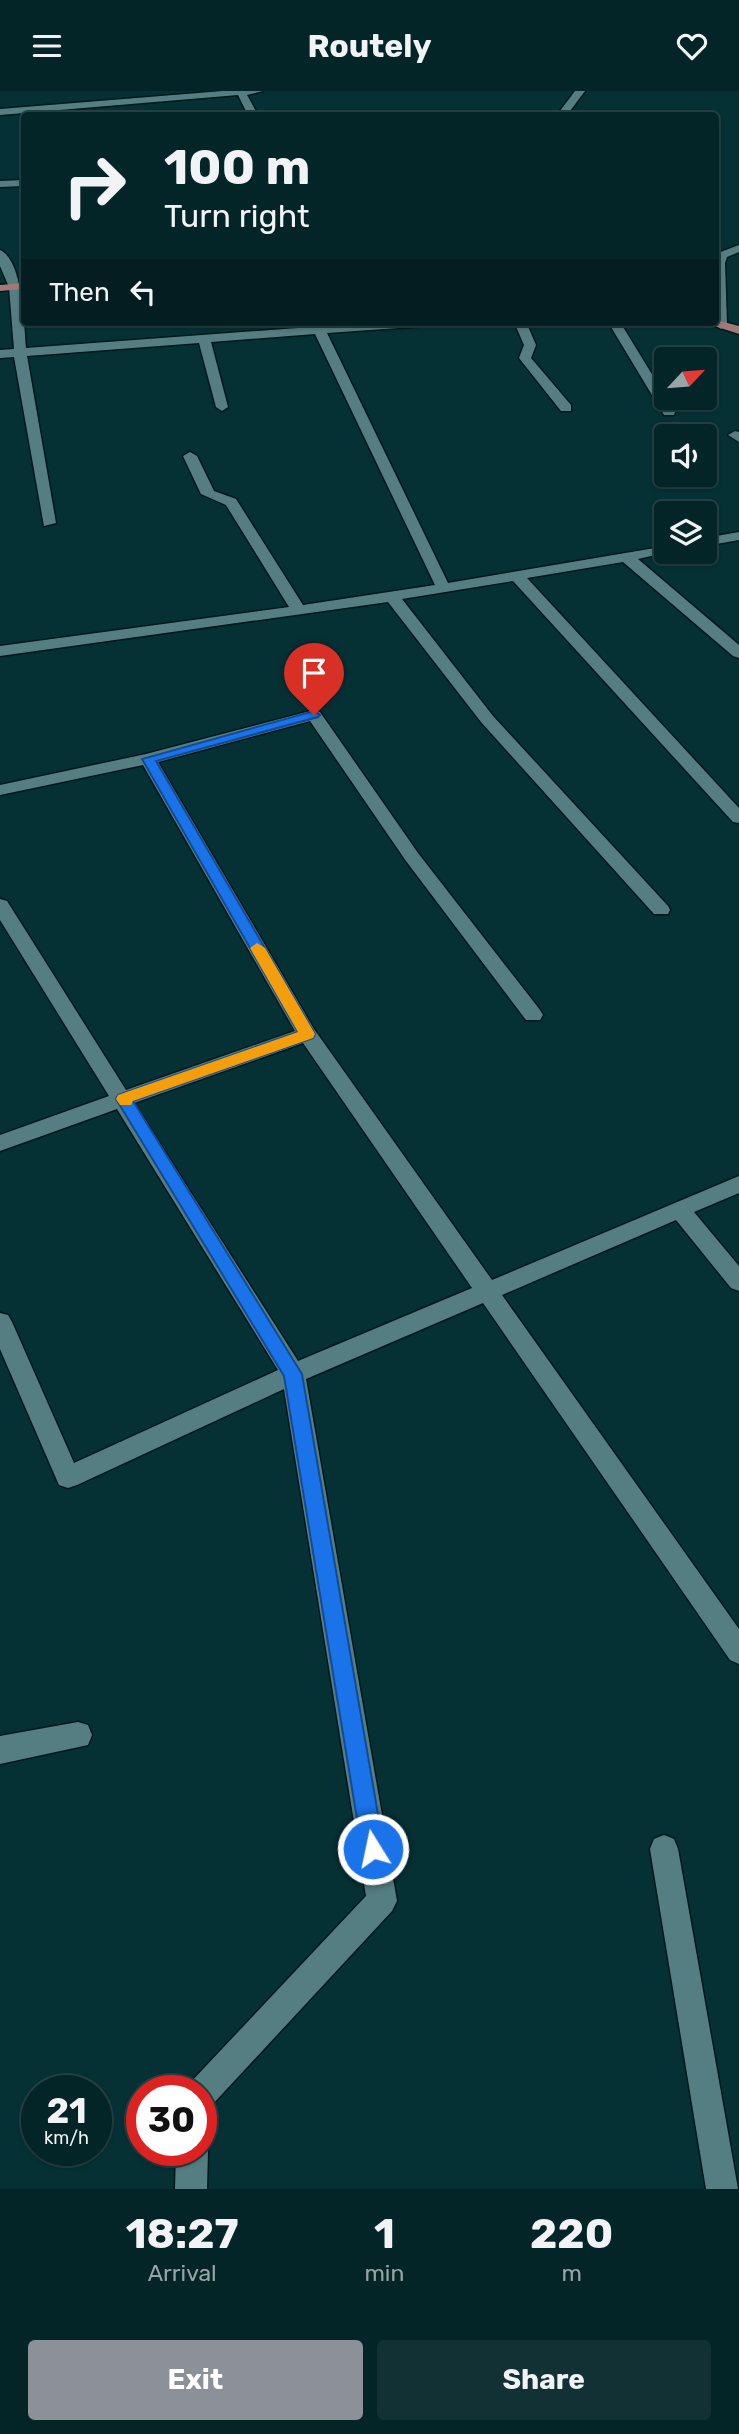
<!DOCTYPE html>
<style>
:root{--surface:#042528;--page:#123134;--text:#f1f3f6;--muted:#97a5a8;--line:#254245;--accent:#8c9099}
body{margin:0;font-family:Rubik,sans-serif;background:var(--page);color:var(--text);height:100vh;display:flex;flex-direction:column;font-size:26px;white-space:nowrap}
*{box-sizing:border-box;margin:0}
p{font-size:23px;color:var(--muted)}
.icon{flex:none;width:38px;height:38px;fill:none;stroke:currentColor;stroke-width:2;stroke-linecap:round;stroke-linejoin:round}
.map{position:relative;height:2098px;overflow:hidden}
.details{display:flex;flex-direction:column;background:var(--surface);flex:1}
.details>*{flex:none}
.top-card{position:absolute;left:21px;top:21px;width:698px;height:214px;border-radius:7px;box-shadow:0 2px 5px #0004,0 0 0 2px var(--line);background:#042528;color:var(--text);overflow:hidden}
.needle{width:46px;rotate:64deg}
.fabs{position:absolute;left:654px;top:256px;display:grid;gap:14px}
.fabs a{display:grid;place-items:center;width:63px;height:63px;border-radius:7px;background:var(--surface);box-shadow:0 2px 5px #0004,0 0 0 2px var(--line);font-size:35px}
.speed{position:absolute;left:21px;top:1984px;display:flex;gap:14px;font-size:35px;font-weight:700;text-align:center}
.speed>*{display:grid;place-content:center;width:91px;height:91px;border-radius:50%;background:var(--surface);box-shadow:0 2px 5px #0004,0 0 0 2px var(--line);line-height:1}
.speed small{font-size:18px;font-weight:400}
.speed .limit{border:10px solid #d22;background:#fff;color:#111}
.pin{position:absolute;display:grid;place-items:center;width:60px;height:60px;color:#fff;margin:-72px -30px;border-radius:50% 50% 50% 0;rotate:-45deg;box-shadow:0 0 7px #0007}
.pin .icon{rotate:45deg}
.me{position:absolute;width:77px;margin:-38px;rotate:350deg;stroke-linejoin:round;filter:drop-shadow(0 0 5px #0008)}
.turn{display:flex;align-items:center;gap:24px;height:147px;padding:0 28px;font-size:32px}
.turn .icon{width:91px;height:91px;stroke-width:2.5}
.turn b{display:block;font-size:49px;line-height:60px}
.then{display:flex;align-items:center;height:66px;padding:0 28px;background:#0003;gap:14px;font-size:26px}
.eta{display:flex;justify-content:space-evenly;align-items:center;height:119px;text-align:center}
.eta b{font-size:42px;font-weight:700;line-height:49px}
.action{display:flex;gap:14px;margin-top:auto;padding:14px 28px}
.action a{flex:1;height:80px;border-radius:7px;background:var(--accent);color:#fff;font-size:28px;font-weight:700;line-height:80px;text-align:center}
.action a+a{background:var(--page);color:var(--text)}
header{display:flex;justify-content:space-between;align-items:center;height:91px;padding:0 28px;background:var(--surface);font-size:32px;font-weight:700}
.map>svg:first-child{display:block}
.lines{fill:none;stroke-linecap:round;stroke-linejoin:round}
.minor-casing{stroke:#00181b;stroke-width:3}
.major-casing{stroke:#00181b;stroke-width:3}
.minor{fill:#557e82;fill-rule:evenodd}
.major{fill:#a17977;fill-rule:evenodd}
.route{fill:#1a73e8;stroke:#114b97;stroke-width:2}
.slow{fill:#f59e0b}
</style>
<header><svg class="icon" aria-label="menu" viewBox="0 0 24 24"><path d="M4 6h16M4 12h16M4 18h16"/></svg>Routely<svg class="icon" aria-label="heart" viewBox="0 0 24 24"><path d="M12 20l-8-8c-3-5 5-10 8-4 3-6 11-1 8 4z"/></svg></header>
<div class="map">
<svg width="739" height="2098" viewBox="0 0 739 2098">
<rect width="100%" height="100%" fill="#053135"/>
<g class="lines">
<g class="minor-casing">
<path id="minor" d="M 223,0 L 263,0 L 247,4 L 258,24 L 248,24 L 238,4 L 0,24 L 0,18 Z
M 575,0 L 585,0 L 567,24 L 557,24 Z
M 24,89 L 24,95 L 0,96 L 0,90 Z
M 739,154 L 739,161 L 727,166 L 725,172 L 727,234 L 721,238 L 715,234 L 716,166 L 718,162 Z
M 0,159 C 23,169 24,234 26,257 L 379,231 L 433,231 L 427,235 L 327,242 L 448,492 L 667,455 L 667,460 L 673,460 L 638,468 L 739,554 L 739,567 L 733,565 L 623,471 L 527,487 L 739,717 L 739,732 L 733,731 L 513,490 L 402,508 L 493,625 L 668,815 L 670,819 L 668,823 L 654,823 L 481,631 L 388,511 L 0,565 L 0,555 L 289,516 L 226,414 L 201,403 L 183,365 L 190,361 L 197,365 L 214,400 L 236,408 L 303,514 L 435,494 L 315,243 L 211,251 L 228,316 L 222,320 L 216,316 L 199,252 L 27,265 L 56,432 L 44,435 L 14,266 L 0,267 L 0,259 L 14,258 L 9,196 L 0,175 Z
M 514,231 L 526,231 L 536,254 L 531,267 L 571,314 L 571,320 L 561,320 L 519,267 L 524,254 Z
M 608,231 L 620,231 L 675,321 L 674,324 L 664,324 Z
M 735,340 L 739,341 L 739,351 L 728,344 Z
M 739,441 L 739,449 L 705,455 L 705,447 Z
M 314,619 L 320,621 L 418,762 L 540,919 L 543,924 L 540,929 L 526,929 L 406,770 L 310,630 L 158,671 L 314,938 L 492,1189 L 739,1085 L 739,1102 L 694,1121 L 739,1175 L 739,1200 L 731,1197 L 676,1129 L 502,1204 L 739,1538 L 739,1573 L 730,1569 L 483,1212 L 306,1288 L 397,1810 L 392,1820 L 212,2014 L 201,2019 L 201,2000 L 186,2000 L 190,1992 L 366,1805 L 284,1298 L 77,1394 L 68,1397 L 59,1394 L 0,1258 L 0,1222 L 8,1224 L 12,1231 L 74,1372 L 278,1279 L 117,1018 L 0,1060 L 0,1044 L 109,1005 L 0,829 L 0,808 L 7,810 L 126,999 L 295,940 L 143,674 L 0,704 L 0,694 L 146,663 ZM 303,952 L 472,1197 L 298,1270 L 134,1012 Z
M 78,1631 L 88,1634 L 92,1644 L 88,1654 L 0,1673 L 0,1645 Z
M 664,1744 L 674,1748 L 678,1758 L 738,2098 L 706,2098 L 650,1758 L 654,1748 Z
M 201,2048 L 208,2060 L 207,2098 L 175,2098 L 176,2060 L 201,2060 Z"/>
</g>
<g class="major-casing">
<path id="major" d="M 24,192 L 24,198 L 0,200 L 0,194 Z
M 716,229 L 739,235 L 739,243 L 702,231 Z"/>
</g>
<use href="#minor" class="minor"/>
<use href="#major" class="major"/>
</g>
<path class="route" d="M 314,620 L 320,624 L 318,626 L 156,670 L 315,943 L 313,947 L 133,1010 L 302,1283 L 384,1758 L 381,1765 L 373,1769 L 365,1765 L 362,1758 L 284,1285 L 116,1008 L 118,1004 L 298,941 L 142,668 Z"/>
<path class="slow" d="M 257,852 L 265,857 L 315,943 L 313,947 L 133,1010 L 131,1014 L 120,1014 L 116,1008 L 118,1004 L 298,941 L 250,857 Z"/>
</svg>
<div class="fabs">
<a><svg class="needle" viewBox="-14 -14 28 28"><path d="M0-13l5 13h-10z" fill="#e53935"/><path d="M0 13l5-13h-10z" fill="#97a5a8"/></svg></a>
<a><svg class="icon" aria-label="sound" viewBox="0 0 24 24"><path d="M4 9h4l5-4v14l-5-4H4zM17 9q2 3 0 6"/></svg></a>
<a><svg class="icon" aria-label="layers" viewBox="0 0 24 24"><path d="M12 4l9 5-9 5-9-5zM3 14l9 5 9-5"/></svg></a>
</div>
<div class="speed"><div>21<small>km/h</small></div><div class="limit">30</div></div>
<div class="pin" style="left:314px;top:624px;background:#d93025"><svg class="icon" aria-label="arrive" viewBox="0 0 24 24"><path d="M6 21V4h12l-3 4 3 4H6"/></svg></div>
<svg class="me" style="left:373px;top:1758px" viewBox="-20 -20 40 40"><circle r="17" fill="#1a73e8" stroke="#fff" stroke-width="3"/><path d="M0-11L8 9 0 5-8 9z" fill="#fff"/></svg>
<div class="top-card">
<div class="turn"><svg class="icon" aria-label="right" viewBox="0 0 24 24"><path d="M7 20v-9h11M14 6l5 5-5 5"/></svg><div><b>100 m</b>Turn right</div></div>
<div class="then">Then<svg class="icon" aria-label="left" viewBox="0 0 24 24"><path d="M17 20v-9H6M10 6l-5 5 5 5"/></svg></div>
</div>
</div>
<section class="details">
<div class="eta">
<div><b>18:27</b><p>Arrival</p></div>
<div><b>1</b><p>min</p></div>
<div><b>220</b><p>m</p></div>
</div>
<div class="action"><a>Exit</a><a>Share</a></div>
</section>
